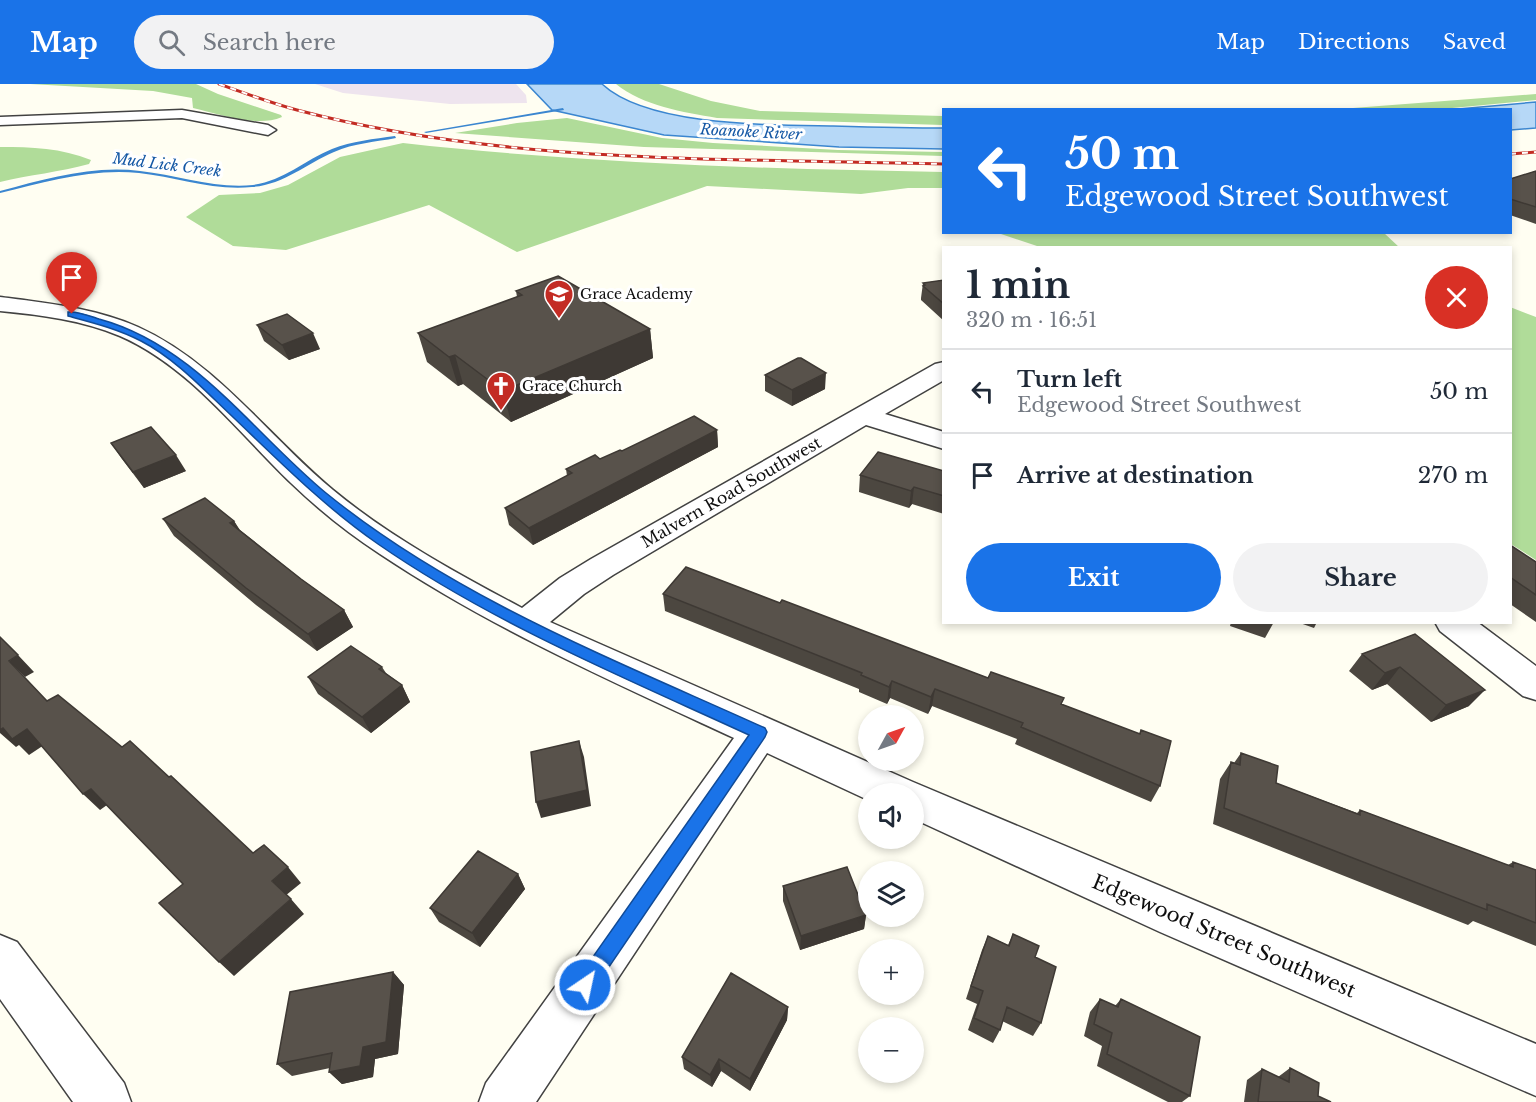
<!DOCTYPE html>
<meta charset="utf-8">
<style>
:root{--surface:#fff;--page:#f2f2f3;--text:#1f2937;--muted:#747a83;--line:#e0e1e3;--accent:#1a73e8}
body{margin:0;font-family:"Libre Baskerville",serif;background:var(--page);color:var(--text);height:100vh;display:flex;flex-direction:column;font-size:22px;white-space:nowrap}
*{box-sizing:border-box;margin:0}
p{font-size:20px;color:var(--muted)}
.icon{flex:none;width:33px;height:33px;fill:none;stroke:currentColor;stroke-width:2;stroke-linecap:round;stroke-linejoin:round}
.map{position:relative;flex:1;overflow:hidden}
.sheet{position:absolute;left:942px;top:162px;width:570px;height:378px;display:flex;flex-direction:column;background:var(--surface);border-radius:0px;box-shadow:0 3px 9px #0003}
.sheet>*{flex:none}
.top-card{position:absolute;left:942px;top:24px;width:570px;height:126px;border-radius:0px;box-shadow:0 3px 9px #0003;background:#1a73e8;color:#fff;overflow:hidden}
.needle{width:39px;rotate:50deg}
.controls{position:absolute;left:858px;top:621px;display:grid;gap:12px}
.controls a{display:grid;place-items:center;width:66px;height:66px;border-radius:50%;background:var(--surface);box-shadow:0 3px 9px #0003;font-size:30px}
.pin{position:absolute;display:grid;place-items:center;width:51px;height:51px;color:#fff;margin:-62px -26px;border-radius:50% 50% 50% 0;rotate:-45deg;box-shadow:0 0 6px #0007}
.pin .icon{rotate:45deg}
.me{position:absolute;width:66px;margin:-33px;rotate:34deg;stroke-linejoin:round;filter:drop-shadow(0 0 4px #0008)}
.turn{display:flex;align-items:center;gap:21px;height:126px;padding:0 24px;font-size:27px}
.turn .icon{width:78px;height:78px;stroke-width:2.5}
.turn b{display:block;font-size:42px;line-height:51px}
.round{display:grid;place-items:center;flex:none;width:63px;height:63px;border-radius:32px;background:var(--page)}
.summary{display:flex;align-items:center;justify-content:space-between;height:102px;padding:0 24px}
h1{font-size:36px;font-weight:800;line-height:45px}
.action{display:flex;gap:12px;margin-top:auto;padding:12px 24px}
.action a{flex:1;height:69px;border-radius:36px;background:var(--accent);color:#fff;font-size:24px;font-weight:800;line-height:69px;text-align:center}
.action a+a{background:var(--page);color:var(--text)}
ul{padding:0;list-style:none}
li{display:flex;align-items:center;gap:18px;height:84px;padding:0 24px;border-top:2px solid var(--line)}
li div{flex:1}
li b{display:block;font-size:22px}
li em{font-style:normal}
header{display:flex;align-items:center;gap:36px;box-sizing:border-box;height:84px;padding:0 30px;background:var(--accent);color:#fff}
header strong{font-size:28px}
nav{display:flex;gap:33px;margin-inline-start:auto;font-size:21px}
.search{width:420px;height:54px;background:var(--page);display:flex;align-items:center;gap:15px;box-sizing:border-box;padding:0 21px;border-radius:33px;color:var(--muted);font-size:22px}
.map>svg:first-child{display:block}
.industrial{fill:#eee4ee}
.forest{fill:#b0dc99}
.water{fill:#b6d8f7;stroke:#3b86d0;stroke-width:1.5}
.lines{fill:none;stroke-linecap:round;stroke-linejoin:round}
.stream{fill:#3b86d0;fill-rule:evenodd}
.minor-casing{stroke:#424242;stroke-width:3}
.minor{fill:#fff;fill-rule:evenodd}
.rail-casing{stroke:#c32c24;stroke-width:3}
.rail{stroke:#fff;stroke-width:2;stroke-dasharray:6;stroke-linecap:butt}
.wall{fill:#4c4740}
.shaded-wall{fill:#3e3934}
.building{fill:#58524b;stroke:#3e3934;stroke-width:1.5}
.route{fill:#1a73e8;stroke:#114b97;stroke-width:1.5}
.labels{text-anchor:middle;stroke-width:6;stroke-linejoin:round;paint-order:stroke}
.far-poi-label{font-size:14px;fill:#0f0f0f;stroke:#fff;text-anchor:start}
.far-water-label{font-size:15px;font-style:italic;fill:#1558a5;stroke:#fff}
.street-label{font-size:16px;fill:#0f0f0f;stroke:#fff}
.near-street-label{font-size:20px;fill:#0f0f0f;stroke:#fff}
</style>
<header>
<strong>Map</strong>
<div class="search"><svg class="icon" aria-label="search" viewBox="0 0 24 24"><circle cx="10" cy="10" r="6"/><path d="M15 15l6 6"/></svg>Search here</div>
<nav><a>Map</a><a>Directions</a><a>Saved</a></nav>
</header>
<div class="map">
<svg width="1536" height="1018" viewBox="0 0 1536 1018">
<rect width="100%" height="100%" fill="#fffef2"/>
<path class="industrial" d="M 315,0 L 516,0 L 526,11 L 527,19 L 450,20 L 343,9 Z"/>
<path class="forest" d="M 30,0 L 196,0 L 218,10 L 281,31 L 282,33 C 256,44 220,30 193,24 L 192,14 L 153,7 Z
M 616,0 L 659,0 L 711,17 L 760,27 L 943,32 L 943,41 L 717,34 C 683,28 643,22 616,0 Z
M 1536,10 L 1536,16 L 1431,26 L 1340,25 Z
M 567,34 L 662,54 L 713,59 L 838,66 L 943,68 L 943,72 L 644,63 L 455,49 L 517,39 Z
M 403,59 C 582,79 763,85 943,88 L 943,104 L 908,104 L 861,110 L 707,102 L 517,168 L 429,121 L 286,166 L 233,162 L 186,133 L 219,111 L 260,109 L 288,101 L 340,73 Z
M 0,63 C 32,63 61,64 91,76 L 89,80 C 60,88 29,91 0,98 Z
M 1384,149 L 1399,163 L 1043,164 L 998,149 Z
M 1510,223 L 1536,233 L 1536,476 L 1511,460 Z"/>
<path class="water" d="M 527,0 L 602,0 C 648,43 773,41 833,42 C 870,43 907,44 943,44 L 943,65 L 839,63 L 664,51 L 552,26 Z
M 1536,18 L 1536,44 L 1511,46 L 1510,26 L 1458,25 Z"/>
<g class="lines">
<path class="stream" d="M 563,24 L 564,26 L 426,49 L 424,48 Z
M 395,52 L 396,54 C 376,58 354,59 334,68 C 306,80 283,101 252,103 C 213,107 177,93 139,89 C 92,84 45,98 0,109 L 0,107 C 46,95 92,81 140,87 C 178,91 215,105 253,101 C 283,97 305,76 332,65 C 352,57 374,55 395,52 Z"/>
<g class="minor-casing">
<path id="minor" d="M 182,26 L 268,41 L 276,46 L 268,51 L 182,34 L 0,41 L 0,33 Z
M 0,213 C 46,219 95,224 138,243 C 216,278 268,352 333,406 C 390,453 456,489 522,524 L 560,494 L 591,475 L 935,280 L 944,278 L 944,296 L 885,330 L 944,348 L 944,365 L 866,341 L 613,491 L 584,510 L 550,538 L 913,698 L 1536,960 L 1536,1012 L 1160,848 L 914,735 L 914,710 L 868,710 L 868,716 L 767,669 L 536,1018 L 479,1018 L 486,999 L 734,654 C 613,598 491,544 380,470 C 348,449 318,425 291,399 C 238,348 189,282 120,252 C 82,236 41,231 0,227 Z
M 1435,538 L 1477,538 L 1536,582 L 1536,616 L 1523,612 L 1440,547 Z
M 0,851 L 17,858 L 124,999 L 131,1018 L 73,1018 L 0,915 Z"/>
</g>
<use href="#minor" class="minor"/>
<g class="rail-casing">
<path id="rail" d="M 219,0 C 245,9 270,19 297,26 C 505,81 730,74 944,80
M 1510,70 L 1536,68"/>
</g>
<use href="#rail" class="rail"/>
</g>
<path class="wall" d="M 1536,87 L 1536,140 L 1510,131 L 1510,95 Z
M 944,196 L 944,237 L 921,216 L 921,214 L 923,199 Z
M 516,207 L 650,245 L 653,274 L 511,338 L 463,300 L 458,302 L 427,278 L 418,249 L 517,213 Z
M 257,241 L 320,265 L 289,276 L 264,257 Z
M 765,291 L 825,305 L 792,322 L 765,307 Z
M 717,346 L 718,363 L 533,461 L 509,441 L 505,424 L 567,392 L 566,385 L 600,375 L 622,367 Z
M 111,359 L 186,387 L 144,404 L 122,375 Z
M 944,387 L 944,430 L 912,420 L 909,424 L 859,408 L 860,391 Z
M 163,435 L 234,437 L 240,446 L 301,495 L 344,526 L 353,543 L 317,567 L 256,521 L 174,452 Z
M 1510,461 L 1536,478 L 1536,538 L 1510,520 Z
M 663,510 L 780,519 L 1061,620 L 1139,650 L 1141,646 L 1160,702 L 1151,718 L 1015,660 L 1017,655 L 932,622 L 928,630 L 890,614 L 887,620 L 859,608 L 859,605 L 665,527 Z
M 1231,538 L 1274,538 L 1265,554 L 1230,542 Z
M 1297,538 L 1317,538 L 1314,544 Z
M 1415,550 L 1469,622 L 1431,638 L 1387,600 L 1372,606 L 1349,587 L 1362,570 Z
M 382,583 L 386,589 L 402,601 L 410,618 L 371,649 L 318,610 L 308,593 Z
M 1241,669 L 1276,699 L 1357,729 L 1360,726 L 1508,781 L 1513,778 L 1536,786 L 1536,862 L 1473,837 L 1468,841 L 1213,740 L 1220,695 L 1231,678 L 1234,679 Z
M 518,790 L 525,805 L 480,863 L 439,838 L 430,824 Z
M 783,802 L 866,831 L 864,845 L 800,866 L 783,817 Z
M 1013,850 L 1035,873 L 1041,939 L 1033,952 L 1002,937 L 1000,946 L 993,959 L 968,946 L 977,920 L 966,915 L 982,866 L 988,852 L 1008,861 Z
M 393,888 L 404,901 L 398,970 L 375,975 L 373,993 L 342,1000 L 329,988 L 330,984 L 292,992 L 277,980 Z
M 1100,915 L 1115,922 L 1121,915 L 1190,1012 L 1182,1018 L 1168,1018 L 1097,982 L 1102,962 L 1084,952 L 1090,928 Z
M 788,923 L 787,936 L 750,1007 L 721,987 L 712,1003 L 684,985 L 682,973 Z
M 1290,984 L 1318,1012 L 1331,1018 L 1244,1018 L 1247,996 L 1262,985 L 1278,993 Z"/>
<path class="shaded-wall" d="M 650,245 L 653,274 L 511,338 L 503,307 Z
M 313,249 L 320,265 L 289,276 L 282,261 Z
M 455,271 L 463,300 L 458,302 L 449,273 Z
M 826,289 L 825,305 L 792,322 L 792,306 Z
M 717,346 L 718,363 L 533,461 L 529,444 Z
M 176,371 L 186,387 L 144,404 L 133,388 Z
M 914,403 L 912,420 L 909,424 L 911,407 Z
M 234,437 L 244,454 L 230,439 Z
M 344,526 L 353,543 L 317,567 L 308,550 Z
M 18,571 L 34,588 L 25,593 L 9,577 Z
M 1400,583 L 1387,600 L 1372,606 L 1385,589 Z
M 892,597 L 890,614 L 887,620 L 889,603 Z
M 402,601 L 410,618 L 371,649 L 362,633 Z
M 935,605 L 932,622 L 928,630 L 931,613 Z
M 1485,606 L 1469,622 L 1431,638 L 1446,621 Z
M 3,644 L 27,645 L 44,661 L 29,671 L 19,661 L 16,663 L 0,649 L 0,646 Z
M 579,657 L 584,673 L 591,722 L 541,734 L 536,718 Z
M 91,705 L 107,721 L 100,726 L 83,710 Z
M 288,783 L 301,799 L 285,812 L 272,797 Z
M 518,790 L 525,805 L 480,863 L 472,849 Z
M 291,815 L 304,830 L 234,892 L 219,878 Z
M 866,831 L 864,845 L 800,866 L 801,852 Z
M 393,888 L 404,901 L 398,970 L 375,975 L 373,993 L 342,1000 L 329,988 L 363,963 Z
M 788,923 L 787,936 L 750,1007 L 750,995 Z
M 719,975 L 721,987 L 712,1003 L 710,991 Z"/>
<path class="building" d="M 1536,87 L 1536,123 L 1510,115 L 1510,95 Z
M 558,192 L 650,245 L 503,307 L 455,271 L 449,273 L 418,249 L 522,211 L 516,207 Z
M 944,196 L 944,220 L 923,202 L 925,201 L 923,199 Z
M 287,230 L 313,249 L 282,261 L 257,241 Z
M 798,274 L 801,274 L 826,289 L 792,306 L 765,291 Z
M 694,332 L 717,346 L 529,444 L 505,424 L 572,389 L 566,385 L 595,371 L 600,375 L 620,366 L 622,367 Z
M 151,343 L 176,371 L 133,388 L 111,359 Z
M 878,368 L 944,387 L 944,412 L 914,403 L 911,407 L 860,391 Z
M 205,414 L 234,437 L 230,439 L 301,495 L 344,526 L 308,550 L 246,504 L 163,435 Z
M 1510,461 L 1536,478 L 1536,511 L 1510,493 Z
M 686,483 L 780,519 L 782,516 L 988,594 L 991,588 L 1064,614 L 1061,620 L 1140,650 L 1141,646 L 1171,657 L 1160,702 L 1021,643 L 1023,639 L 935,605 L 931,613 L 892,597 L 889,603 L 861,591 L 862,589 L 663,510 Z
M 1415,550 L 1485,606 L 1446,621 L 1400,583 L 1385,589 L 1362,570 Z
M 0,553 L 18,571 L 9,577 L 47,617 L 58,611 L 122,663 L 130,657 L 169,693 L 171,692 L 253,769 L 264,761 L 288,783 L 272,797 L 291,815 L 219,878 L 159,819 L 183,800 L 91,705 L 83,710 L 27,645 L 12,655 L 3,644 L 0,646 Z
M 351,562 L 382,583 L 379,585 L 402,601 L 362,633 L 308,593 Z
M 579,657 L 587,706 L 536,718 L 531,668 Z
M 1241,669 L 1278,682 L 1276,699 L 1360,731 L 1360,726 L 1513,783 L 1513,778 L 1536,786 L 1536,839 L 1487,820 L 1487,826 L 1224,724 L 1231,678 L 1240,681 Z
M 478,767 L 518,790 L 472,849 L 430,824 Z
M 847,783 L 866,831 L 801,852 L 783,802 Z
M 1013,850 L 1039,862 L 1035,873 L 1056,883 L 1041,939 L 1007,923 L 1000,946 L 974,934 L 983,907 L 971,902 L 988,852 L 1009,862 Z
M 393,888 L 386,958 L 363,963 L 360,982 L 329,988 L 332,969 L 277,980 L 290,908 Z
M 731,889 L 788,923 L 750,995 L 719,975 L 710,991 L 682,973 Z
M 1100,915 L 1118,923 L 1121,915 L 1200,953 L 1190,1012 L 1107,970 L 1112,949 L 1094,940 Z
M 1290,984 L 1319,999 L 1318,1012 L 1331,1018 L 1258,1018 L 1262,985 L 1289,998 Z"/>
<path class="route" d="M 68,228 C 78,227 90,232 99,235 C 195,261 253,349 326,409 C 455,514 615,576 765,644 L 767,648 L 765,653 L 592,908 L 585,911 L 578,908 L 575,901 L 578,894 L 749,651 C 623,593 492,539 378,460 C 326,424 281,379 235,335 C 206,308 176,275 141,257 C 118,245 94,239 68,232 Z"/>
<defs>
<g id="school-pin" transform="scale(1.5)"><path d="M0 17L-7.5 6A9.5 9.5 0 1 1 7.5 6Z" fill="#c32c24" stroke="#fff"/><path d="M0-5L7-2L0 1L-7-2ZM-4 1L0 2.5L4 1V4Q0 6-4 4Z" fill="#fff"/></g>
<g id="church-pin" transform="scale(1.5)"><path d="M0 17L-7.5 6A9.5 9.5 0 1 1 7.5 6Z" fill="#c32c24" stroke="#fff"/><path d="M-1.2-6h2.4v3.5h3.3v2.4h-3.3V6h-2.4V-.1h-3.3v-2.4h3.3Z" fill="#fff"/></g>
</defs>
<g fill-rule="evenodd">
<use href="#school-pin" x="559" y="210"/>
<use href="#church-pin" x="501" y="302"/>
</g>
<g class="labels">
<g class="far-poi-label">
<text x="580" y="215">Grace Academy</text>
<text x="522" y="307">Grace Church</text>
</g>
<g class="far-water-label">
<text transform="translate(751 48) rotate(3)" y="5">Roanoke River</text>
<text transform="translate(167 81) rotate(7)" y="5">Mud Lick Creek</text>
</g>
<g class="street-label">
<text transform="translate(731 408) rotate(-30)" y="6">Malvern Road Southwest</text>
</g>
<g class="near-street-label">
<text transform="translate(1224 852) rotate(23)" y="7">Edgewood Street Southwest</text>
</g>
</g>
</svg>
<div class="controls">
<a><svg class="needle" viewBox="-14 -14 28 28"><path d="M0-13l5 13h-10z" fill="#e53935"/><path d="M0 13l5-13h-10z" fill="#747a83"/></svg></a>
<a><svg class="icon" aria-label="sound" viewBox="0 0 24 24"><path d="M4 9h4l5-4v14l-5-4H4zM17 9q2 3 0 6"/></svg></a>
<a><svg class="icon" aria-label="layers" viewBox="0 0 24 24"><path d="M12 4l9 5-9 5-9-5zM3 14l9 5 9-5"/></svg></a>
<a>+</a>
<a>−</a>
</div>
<div class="pin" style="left:72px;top:230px;background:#d93025"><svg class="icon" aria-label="arrive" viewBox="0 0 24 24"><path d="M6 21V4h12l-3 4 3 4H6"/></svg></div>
<svg class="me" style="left:585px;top:901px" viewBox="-20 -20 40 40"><circle r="17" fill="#1a73e8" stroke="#fff" stroke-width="3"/><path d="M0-11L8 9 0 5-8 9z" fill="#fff"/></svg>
<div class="top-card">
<div class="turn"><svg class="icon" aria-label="left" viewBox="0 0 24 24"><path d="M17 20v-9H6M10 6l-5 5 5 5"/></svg><div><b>50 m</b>Edgewood Street Southwest</div></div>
</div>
<section class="sheet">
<div class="summary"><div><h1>1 min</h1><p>320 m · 16:51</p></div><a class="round" style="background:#d93025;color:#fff"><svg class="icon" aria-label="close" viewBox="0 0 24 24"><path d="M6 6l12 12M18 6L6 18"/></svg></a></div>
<ul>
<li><svg class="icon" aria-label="left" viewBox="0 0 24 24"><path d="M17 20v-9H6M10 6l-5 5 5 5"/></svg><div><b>Turn left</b><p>Edgewood Street Southwest</p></div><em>50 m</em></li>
<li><svg class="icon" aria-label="arrive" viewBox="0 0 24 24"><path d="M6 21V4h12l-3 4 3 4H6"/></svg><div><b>Arrive at destination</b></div><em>270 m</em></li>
</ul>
<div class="action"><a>Exit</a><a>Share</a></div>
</section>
</div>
